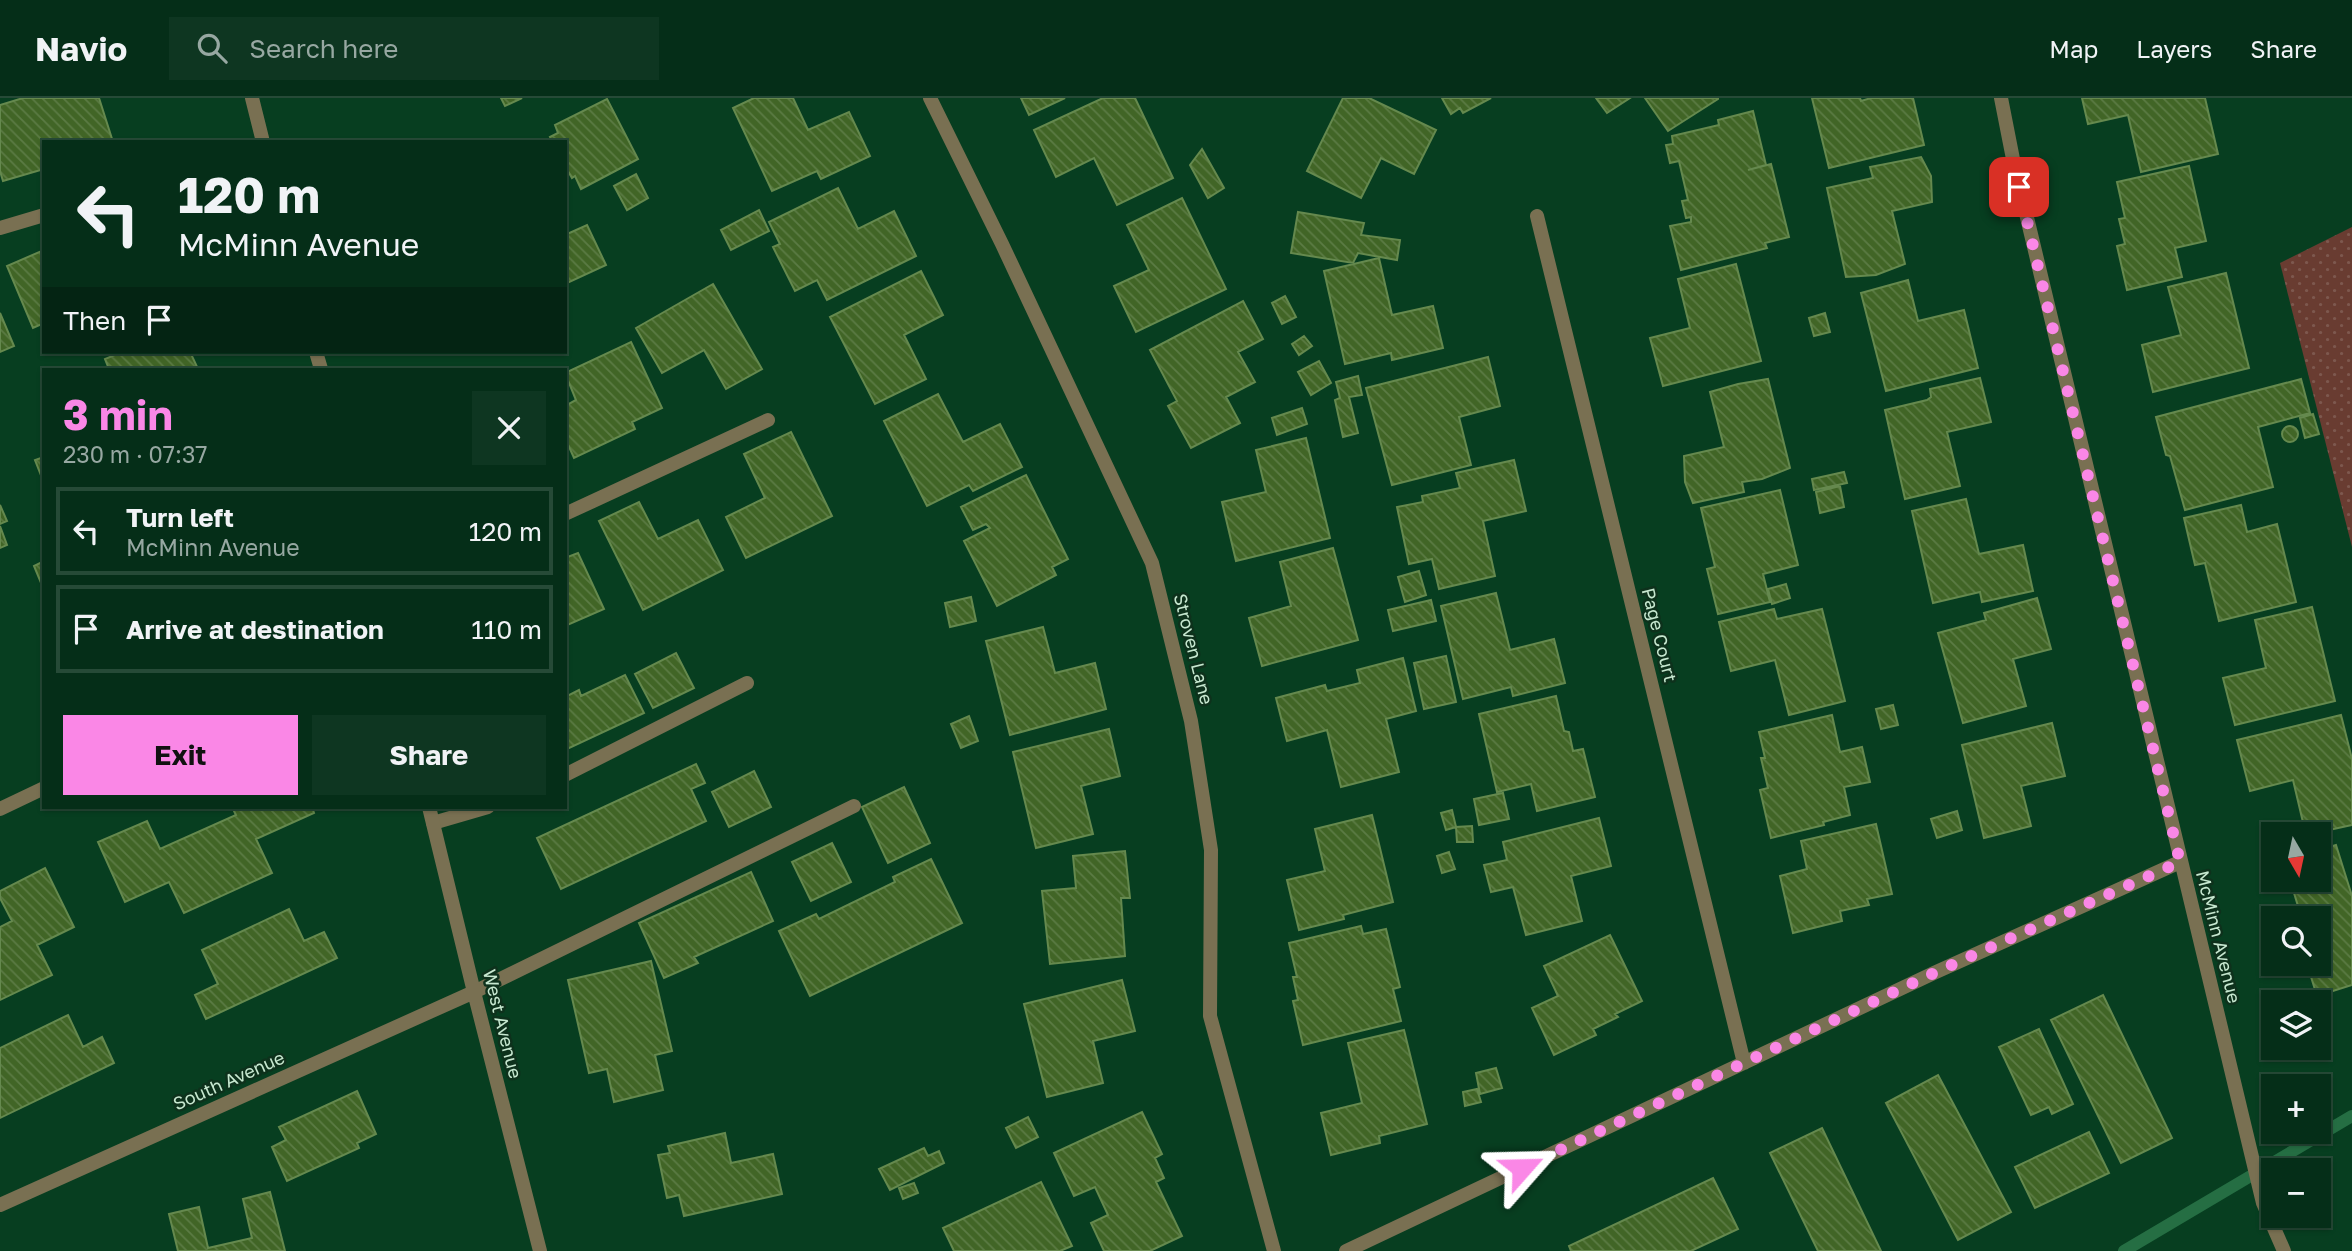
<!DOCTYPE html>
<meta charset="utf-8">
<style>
:root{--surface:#052e18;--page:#0e3621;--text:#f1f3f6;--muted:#97a8a2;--line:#264a37;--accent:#fa87e6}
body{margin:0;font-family:"Golos Text",sans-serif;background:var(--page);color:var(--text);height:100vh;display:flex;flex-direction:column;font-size:26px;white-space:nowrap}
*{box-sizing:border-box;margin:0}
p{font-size:23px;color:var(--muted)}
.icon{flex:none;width:38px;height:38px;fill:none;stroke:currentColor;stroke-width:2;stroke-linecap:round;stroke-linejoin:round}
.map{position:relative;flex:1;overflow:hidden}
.panel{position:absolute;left:42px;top:270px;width:525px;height:441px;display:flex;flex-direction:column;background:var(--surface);border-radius:0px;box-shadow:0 2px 5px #0004,0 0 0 2px var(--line)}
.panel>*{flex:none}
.hud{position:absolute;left:42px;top:42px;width:525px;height:214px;border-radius:0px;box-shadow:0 2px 5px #0004,0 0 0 2px var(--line);background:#052e18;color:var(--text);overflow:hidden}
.needle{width:46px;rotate:171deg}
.tools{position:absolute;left:2261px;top:724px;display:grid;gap:14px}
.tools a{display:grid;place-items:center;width:70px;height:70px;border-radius:0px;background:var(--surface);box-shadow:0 2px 5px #0004,0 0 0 2px var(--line);font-size:35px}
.pin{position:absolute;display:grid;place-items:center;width:60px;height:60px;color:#fff;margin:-30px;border-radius:14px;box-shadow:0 4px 10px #0006}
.me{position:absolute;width:77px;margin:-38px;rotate:65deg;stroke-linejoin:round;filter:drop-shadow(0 0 5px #0008)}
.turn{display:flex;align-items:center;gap:24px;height:147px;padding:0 21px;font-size:32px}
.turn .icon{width:91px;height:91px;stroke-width:2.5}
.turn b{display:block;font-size:49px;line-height:60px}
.then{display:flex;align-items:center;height:66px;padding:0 21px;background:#0003;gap:14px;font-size:26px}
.round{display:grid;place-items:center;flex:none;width:74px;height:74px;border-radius:0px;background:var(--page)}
.summary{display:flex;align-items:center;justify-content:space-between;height:119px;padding:0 21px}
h1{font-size:42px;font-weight:700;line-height:52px;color:var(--accent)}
.cta{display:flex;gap:14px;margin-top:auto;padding:14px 21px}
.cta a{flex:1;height:80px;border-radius:0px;background:var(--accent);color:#111;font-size:28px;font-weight:700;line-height:80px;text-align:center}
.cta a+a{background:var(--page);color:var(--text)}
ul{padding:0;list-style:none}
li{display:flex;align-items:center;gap:21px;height:88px;margin:0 14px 10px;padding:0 7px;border:4px solid var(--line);border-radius:0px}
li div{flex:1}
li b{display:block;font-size:26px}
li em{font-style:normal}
header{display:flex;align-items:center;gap:42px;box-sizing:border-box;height:98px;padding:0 35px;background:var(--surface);border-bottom:2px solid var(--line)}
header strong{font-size:33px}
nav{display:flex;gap:38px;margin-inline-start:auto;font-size:24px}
.search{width:490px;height:63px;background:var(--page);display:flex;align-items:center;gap:18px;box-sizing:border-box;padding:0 24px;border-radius:0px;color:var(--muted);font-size:26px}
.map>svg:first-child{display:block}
.park{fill:url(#park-dots)}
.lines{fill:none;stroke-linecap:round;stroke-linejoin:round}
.stream{stroke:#256e43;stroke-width:12}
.building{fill:url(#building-back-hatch);stroke:#65894e;stroke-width:2}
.service{stroke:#797052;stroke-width:14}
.minor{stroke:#797052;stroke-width:14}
.route{stroke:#fa87e6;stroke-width:12;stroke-dasharray:0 21.6}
.labels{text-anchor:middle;stroke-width:5;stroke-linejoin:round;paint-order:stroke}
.street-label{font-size:18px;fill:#c7e8d0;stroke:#0e311c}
</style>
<header>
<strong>Navio</strong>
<div class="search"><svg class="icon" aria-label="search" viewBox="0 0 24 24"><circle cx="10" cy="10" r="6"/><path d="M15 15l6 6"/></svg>Search here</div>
<nav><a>Map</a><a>Layers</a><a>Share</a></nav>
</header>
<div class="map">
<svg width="2352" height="1153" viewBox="0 0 2352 1153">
<defs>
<pattern id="park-dots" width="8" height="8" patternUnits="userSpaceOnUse" patternTransform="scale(1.75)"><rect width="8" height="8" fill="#693c31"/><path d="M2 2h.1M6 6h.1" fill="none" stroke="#7d584e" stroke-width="1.8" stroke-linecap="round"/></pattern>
<pattern id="building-back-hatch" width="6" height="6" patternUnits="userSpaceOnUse" patternTransform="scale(1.75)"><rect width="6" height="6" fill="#416526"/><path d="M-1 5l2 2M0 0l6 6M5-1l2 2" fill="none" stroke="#5b7b44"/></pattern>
</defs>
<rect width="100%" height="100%" fill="#073e20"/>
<path class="park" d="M 2352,129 L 2352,449 L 2280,165 Z"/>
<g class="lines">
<path class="stream" d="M 2124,1153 L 2352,1018"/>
</g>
<path class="building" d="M 23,0 L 99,0 L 113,44 L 44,44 L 44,71 L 3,83 L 0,73 L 0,7 Z
M 501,0 L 522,0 L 505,8 Z
M 754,0 L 793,0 L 808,32 L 849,14 L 870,58 L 821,81 L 817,73 L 772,93 L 733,10 Z
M 1021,0 L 1065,0 L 1029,17 Z
M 1103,0 L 1135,0 L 1173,80 L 1117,107 L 1094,60 L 1056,79 L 1034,32 Z
M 1343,0 L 1369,0 L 1436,32 L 1414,76 L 1381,60 L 1361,100 L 1307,73 Z
M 1442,0 L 1491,0 L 1463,15 L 1460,10 L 1451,16 Z
M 1596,0 L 1630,0 L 1607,15 Z
M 1645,0 L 1718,0 L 1718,1 L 1668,33 Z
M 1812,0 L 1860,0 L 1861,3 L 1871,0 L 1913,0 L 1924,47 L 1829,70 Z
M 2082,0 L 2205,0 L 2218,56 L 2141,74 L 2128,17 L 2088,26 Z
M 607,1 L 638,61 L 581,91 L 575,78 L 572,80 L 565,68 L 565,44 L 553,44 L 550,39 L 558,35 L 555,27 Z
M 1753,13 L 1766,67 L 1748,72 L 1771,66 L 1789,139 L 1765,145 L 1767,150 L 1681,172 L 1670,128 L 1691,124 L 1691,119 L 1686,120 L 1682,103 L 1688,102 L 1679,63 L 1670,65 L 1666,47 L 1673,46 L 1672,38 L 1719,27 L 1718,22 Z
M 1202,51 L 1224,90 L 1208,100 L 1190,67 Z
M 1921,59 L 1931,78 L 1932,104 L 1892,113 L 1905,166 L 1876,177 L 1846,179 L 1827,90 L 1873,80 L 1870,69 Z
M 2189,68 L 2206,143 L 2175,150 L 2182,179 L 2127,192 L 2117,148 L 2125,146 L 2119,121 L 2125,120 L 2117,84 Z
M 636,76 L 648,100 L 627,112 L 614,88 Z
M 838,90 L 858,131 L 894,113 L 916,158 L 827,202 L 817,182 L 795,193 L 773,149 L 780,146 L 769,124 Z
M 1182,100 L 1226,191 L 1136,234 L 1114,188 L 1149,172 L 1127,127 Z
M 759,112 L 769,133 L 731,152 L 721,132 Z
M 1298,114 L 1364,125 L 1361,137 L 1400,142 L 1397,162 L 1358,155 L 1353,165 L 1291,155 Z
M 587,127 L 606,167 L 565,186 L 565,137 Z
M 44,152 L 44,225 L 33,230 L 7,168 Z
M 1379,160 L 1392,217 L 1433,208 L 1443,250 L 1392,262 L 1391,255 L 1345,266 L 1324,173 Z
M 1736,166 L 1761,263 L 1663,288 L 1650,240 L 1690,230 L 1678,181 Z
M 921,173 L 943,217 L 904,237 L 926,281 L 875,306 L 830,219 Z
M 2226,175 L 2249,270 L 2153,294 L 2142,247 L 2181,237 L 2168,189 Z
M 1908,182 L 1918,223 L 1964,212 L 1978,270 L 1886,293 L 1861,195 Z
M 713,186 L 762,271 L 726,291 L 704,252 L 662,275 L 636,230 Z
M 1285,198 L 1296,219 L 1282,226 L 1272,205 Z
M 1243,203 L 1263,241 L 1238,254 L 1255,284 L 1226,299 L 1240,325 L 1191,350 L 1168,308 L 1177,303 L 1150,252 Z
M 0,215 L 14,248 L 0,254 Z
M 1825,215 L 1830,234 L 1814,238 L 1809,220 Z
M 1304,238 L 1312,248 L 1299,257 L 1292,246 Z
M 631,244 L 662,310 L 632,324 L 635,331 L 574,360 L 565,340 L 565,308 L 576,302 L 565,275 Z
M 122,254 L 199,254 L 191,256 L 198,271 L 109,271 L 105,261 Z
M 1488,259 L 1500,308 L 1459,319 L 1471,367 L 1392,387 L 1366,290 Z
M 1319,263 L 1331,285 L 1311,297 L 1298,274 Z
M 1358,278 L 1362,297 L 1349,299 L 1358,335 L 1343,339 L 1335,302 L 1340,300 L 1336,284 Z
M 1980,280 L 1991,324 L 1947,334 L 1960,388 L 1905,401 L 1885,312 L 1927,302 L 1931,299 L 1930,291 Z
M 1768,281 L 1790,370 L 1762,381 L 1742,384 L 1744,394 L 1693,405 L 1685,384 L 1684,358 L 1724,349 L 1710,294 L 1738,286 Z
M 2301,281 L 2310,315 L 2258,329 L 2273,389 L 2185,412 L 2170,358 L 2166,357 L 2156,319 Z
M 938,296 L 963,344 L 1000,326 L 1022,369 L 973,393 L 969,387 L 927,408 L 884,323 Z
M 1302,310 L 1307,326 L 1277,337 L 1272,320 Z
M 2313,316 L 2319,336 L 2305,340 L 2300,320 Z
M2282 336a8 8 0 1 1 16 0a8 8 0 1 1-16 0Z
M 791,334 L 832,418 L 746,460 L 726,419 L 765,400 L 744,356 Z
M 1306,340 L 1330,440 L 1236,463 L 1222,404 L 1266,394 L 1256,352 Z
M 44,359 L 44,385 L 35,362 Z
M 1514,362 L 1526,413 L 1483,423 L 1495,478 L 1439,491 L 1432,461 L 1409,466 L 1397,409 L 1423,404 L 1422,398 L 1460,390 L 1456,375 Z
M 1844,374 L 1847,385 L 1814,392 L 1812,381 Z
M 1026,377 L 1068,461 L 1052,469 L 1056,477 L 997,508 L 964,443 L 990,430 L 986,426 L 973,432 L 961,409 Z
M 1840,388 L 1844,409 L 1820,415 L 1816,394 Z
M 1780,392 L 1798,467 L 1763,476 L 1770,504 L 1718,516 L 1707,471 L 1715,469 L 1701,410 Z
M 1966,401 L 1979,456 L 2023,447 L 2033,493 L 1982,504 L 1980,494 L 1933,505 L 1912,413 Z
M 639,404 L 658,441 L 698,422 L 723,472 L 643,512 L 599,423 Z
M 0,407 L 7,423 L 0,426 Z
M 2241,407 L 2247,434 L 2277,426 L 2296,504 L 2219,523 L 2205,465 L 2195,467 L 2184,420 Z
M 0,428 L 7,447 L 0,450 Z
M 1333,450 L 1358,542 L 1262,568 L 1249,520 L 1291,508 L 1280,464 Z
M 578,455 L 604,511 L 565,528 L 565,460 Z
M 44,463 L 44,492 L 34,468 Z
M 1419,473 L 1426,497 L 1405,504 L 1398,479 Z
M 1786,486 L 1790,500 L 1772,506 L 1768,491 Z
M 1496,495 L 1510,552 L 1554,541 L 1565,585 L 1513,598 L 1511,589 L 1463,601 L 1441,508 Z
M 971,499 L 976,523 L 950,529 L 945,505 Z
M 2037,500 L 2051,551 L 2013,561 L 2026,608 L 1963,625 L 1938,535 L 1986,522 L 1984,515 Z
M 1431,502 L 1436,523 L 1393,533 L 1388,512 Z
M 2312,509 L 2335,603 L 2235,627 L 2223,580 L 2266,570 L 2255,522 Z
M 1774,511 L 1777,521 L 1822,511 L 1845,603 L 1789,617 L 1775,562 L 1731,573 L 1719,524 Z
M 1043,529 L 1055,575 L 1095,565 L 1106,611 L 1010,637 L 986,543 Z
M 676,555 L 694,590 L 653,610 L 635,576 Z
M 1446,558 L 1456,604 L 1424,611 L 1414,565 Z
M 1403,560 L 1416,613 L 1386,621 L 1399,674 L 1341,689 L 1327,632 L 1287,643 L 1276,600 L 1325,587 L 1327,593 L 1360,585 L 1357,572 Z
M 625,577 L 644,615 L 565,652 L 565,599 L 579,592 L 581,598 Z
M 1556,598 L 1564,633 L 1569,634 L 1573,653 L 1583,651 L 1595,699 L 1537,713 L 1531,686 L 1497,694 L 1479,616 Z
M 1893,607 L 1898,627 L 1881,631 L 1876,611 Z
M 1832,617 L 1840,654 L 1862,649 L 1870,684 L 1844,689 L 1850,717 L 1823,724 L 1824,727 L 1771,740 L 1760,692 L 1768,690 L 1761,660 L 1765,660 L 1759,634 Z
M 2341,617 L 2352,661 L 2352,727 L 2306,737 L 2293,682 L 2250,693 L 2237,642 Z
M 969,618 L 978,643 L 961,650 L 951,626 Z
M 2052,625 L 2065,678 L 2021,688 L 2031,728 L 1984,740 L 1962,647 Z
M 1109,631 L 1120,678 L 1081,688 L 1093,736 L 1036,750 L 1013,654 Z
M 696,666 L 705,685 L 691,691 L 706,723 L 561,791 L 537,740 Z
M 754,673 L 771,709 L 729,729 L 712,694 Z
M 904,689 L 930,745 L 888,765 L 862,709 Z
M 1503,695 L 1509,721 L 1479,727 L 1474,701 Z
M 232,709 L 312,709 L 314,715 L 256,741 L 272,775 L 184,815 L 169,784 L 125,804 L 98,744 L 147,723 L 160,751 L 236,717 Z
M 1452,712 L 1456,729 L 1446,732 L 1441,715 Z
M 1957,713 L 1962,732 L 1937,740 L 1931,721 Z
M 1372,717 L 1393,804 L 1343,817 L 1344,821 L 1299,832 L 1287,782 L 1325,773 L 1315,731 Z
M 1599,720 L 1611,768 L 1571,778 L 1582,823 L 1526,837 L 1513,789 L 1491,794 L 1484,767 L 1507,762 L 1503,744 Z
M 1876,726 L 1892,796 L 1867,801 L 1869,807 L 1840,813 L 1842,823 L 1793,835 L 1780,778 L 1807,771 L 1801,743 Z
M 1472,728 L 1473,744 L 1457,744 L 1456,729 Z
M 832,745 L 851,784 L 811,803 L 792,764 Z
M 2336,747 L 2352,798 L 2352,887 L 2317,898 L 2307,866 L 2319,866 L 2319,821 L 2302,821 L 2290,782 L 2319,782 L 2319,752 Z
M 1125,753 L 1130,800 L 1121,800 L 1125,858 L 1050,866 L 1042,793 L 1076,790 L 1073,758 Z
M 1449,754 L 1455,771 L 1442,775 L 1437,758 Z
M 931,761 L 962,825 L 810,898 L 779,833 L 816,816 L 819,821 L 895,784 L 893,779 Z
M 45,770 L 74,829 L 37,847 L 52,877 L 0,902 L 0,829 L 12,823 L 0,800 L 0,793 Z
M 751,774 L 773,823 L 694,859 L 698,865 L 664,880 L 639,825 Z
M 289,811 L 304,843 L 324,834 L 337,860 L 206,921 L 195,897 L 218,886 L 202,852 Z
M 1361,828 L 1363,836 L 1386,831 L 1400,889 L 1393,891 L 1401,923 L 1303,947 L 1293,903 L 1298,902 L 1293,879 L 1297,879 L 1289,845 Z
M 1610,837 L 1642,903 L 1615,916 L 1618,919 L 1593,931 L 1596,937 L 1554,957 L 1532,910 L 1558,898 L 1544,868 Z
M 651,863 L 672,953 L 655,957 L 663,992 L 614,1004 L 607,971 L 589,975 L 568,882 Z
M 1122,882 L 1135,933 L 1093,943 L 1103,985 L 1047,999 L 1024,906 Z
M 2103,897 L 2172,1040 L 2121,1065 L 2051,922 Z
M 68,917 L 83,949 L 102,939 L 114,965 L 0,1020 L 0,950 Z
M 2039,931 L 2073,1006 L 2052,1016 L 2049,1009 L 2031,1017 L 1999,949 Z
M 1404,932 L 1427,1026 L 1379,1038 L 1380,1045 L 1331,1057 L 1321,1015 L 1362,1005 L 1348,945 Z
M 1496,970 L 1502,990 L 1480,996 L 1476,975 Z
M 1938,977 L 2011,1114 L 1958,1142 L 1886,1005 Z
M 1477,991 L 1481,1004 L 1465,1008 L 1463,994 Z
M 357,993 L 376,1036 L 357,1045 L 359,1050 L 287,1083 L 272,1049 L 286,1042 L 279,1029 Z
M 1142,1014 L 1162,1056 L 1155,1060 L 1164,1080 L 1156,1084 L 1182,1138 L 1150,1153 L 1104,1153 L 1091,1125 L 1108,1117 L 1095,1089 L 1074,1098 L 1054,1055 Z
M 1028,1019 L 1038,1039 L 1016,1050 L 1006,1030 Z
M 1822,1030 L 1881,1153 L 1818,1153 L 1770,1055 Z
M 2089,1034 L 2109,1075 L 2035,1110 L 2015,1069 Z
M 725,1035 L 731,1065 L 773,1056 L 782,1096 L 684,1118 L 679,1097 L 667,1100 L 658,1057 L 670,1055 L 668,1048 Z
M 924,1050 L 928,1058 L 939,1053 L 944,1065 L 890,1092 L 879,1071 Z
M 1713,1080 L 1738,1131 L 1691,1153 L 1571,1153 L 1569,1148 Z
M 1041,1084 L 1072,1148 L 1060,1153 L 954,1153 L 943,1130 Z
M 914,1085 L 918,1095 L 903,1101 L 899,1090 Z
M 270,1094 L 285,1153 L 178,1153 L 169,1116 L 199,1109 L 208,1150 L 252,1140 L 243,1101 Z"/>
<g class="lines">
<path class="service" d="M 0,130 L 44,117
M 565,416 L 768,322
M 565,677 L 747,585
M 0,711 L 44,690
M 433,725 L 488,709
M 474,894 L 854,708"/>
<path class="minor" d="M 252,0 L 263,44
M 930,0 L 1002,146 L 1152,465 L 1191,623 L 1211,752 L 1210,918 L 1274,1153
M 2001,0 L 2013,61 L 2263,1105 L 2284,1153
M 1537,118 L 1744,965
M 316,254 L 321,271
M 429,709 L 474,894 L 540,1153
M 0,1107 L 474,894
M 1346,1153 L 1936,874 L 2180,764"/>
</g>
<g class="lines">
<path class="route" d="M 1522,1070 L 1936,874 L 2180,764 L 2019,89"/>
</g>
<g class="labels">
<g class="street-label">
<text transform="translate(1659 537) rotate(76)" y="6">Page Court</text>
<text transform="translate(1193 551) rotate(76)" y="6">Stroven Lane</text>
<text transform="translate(2218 839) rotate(76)" y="6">McMinn Avenue</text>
<text transform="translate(502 926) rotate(76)" y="6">West Avenue</text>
<text transform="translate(229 983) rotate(-24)" y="6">South Avenue</text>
</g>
</g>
</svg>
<div class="tools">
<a><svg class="needle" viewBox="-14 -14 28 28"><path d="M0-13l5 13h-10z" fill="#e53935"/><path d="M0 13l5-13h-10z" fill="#97a8a2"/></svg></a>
<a><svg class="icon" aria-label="search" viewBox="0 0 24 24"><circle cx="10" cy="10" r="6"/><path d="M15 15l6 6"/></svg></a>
<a><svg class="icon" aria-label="layers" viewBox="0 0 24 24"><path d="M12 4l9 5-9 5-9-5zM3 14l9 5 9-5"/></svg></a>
<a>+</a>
<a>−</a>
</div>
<div class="pin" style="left:2019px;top:89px;background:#d93025"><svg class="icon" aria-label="arrive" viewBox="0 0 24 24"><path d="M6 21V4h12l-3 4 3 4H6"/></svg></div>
<svg class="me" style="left:1522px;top:1070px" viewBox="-20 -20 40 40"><path d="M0-17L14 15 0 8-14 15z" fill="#fa87e6" stroke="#fff" stroke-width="4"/></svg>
<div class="hud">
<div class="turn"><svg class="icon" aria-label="left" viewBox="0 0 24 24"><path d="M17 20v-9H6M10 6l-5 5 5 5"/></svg><div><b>120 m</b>McMinn Avenue</div></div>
<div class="then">Then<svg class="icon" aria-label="arrive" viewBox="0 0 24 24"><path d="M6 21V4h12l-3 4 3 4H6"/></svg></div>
</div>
<section class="panel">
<div class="summary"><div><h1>3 min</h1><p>230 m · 07:37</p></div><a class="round"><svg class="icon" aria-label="close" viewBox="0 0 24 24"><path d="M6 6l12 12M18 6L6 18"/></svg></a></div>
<ul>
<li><svg class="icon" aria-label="left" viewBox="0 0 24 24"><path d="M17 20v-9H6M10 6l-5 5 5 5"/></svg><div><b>Turn left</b><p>McMinn Avenue</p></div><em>120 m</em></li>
<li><svg class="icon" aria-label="arrive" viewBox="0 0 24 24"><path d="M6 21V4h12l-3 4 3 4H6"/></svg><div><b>Arrive at destination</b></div><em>110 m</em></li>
</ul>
<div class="cta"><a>Exit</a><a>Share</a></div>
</section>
</div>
